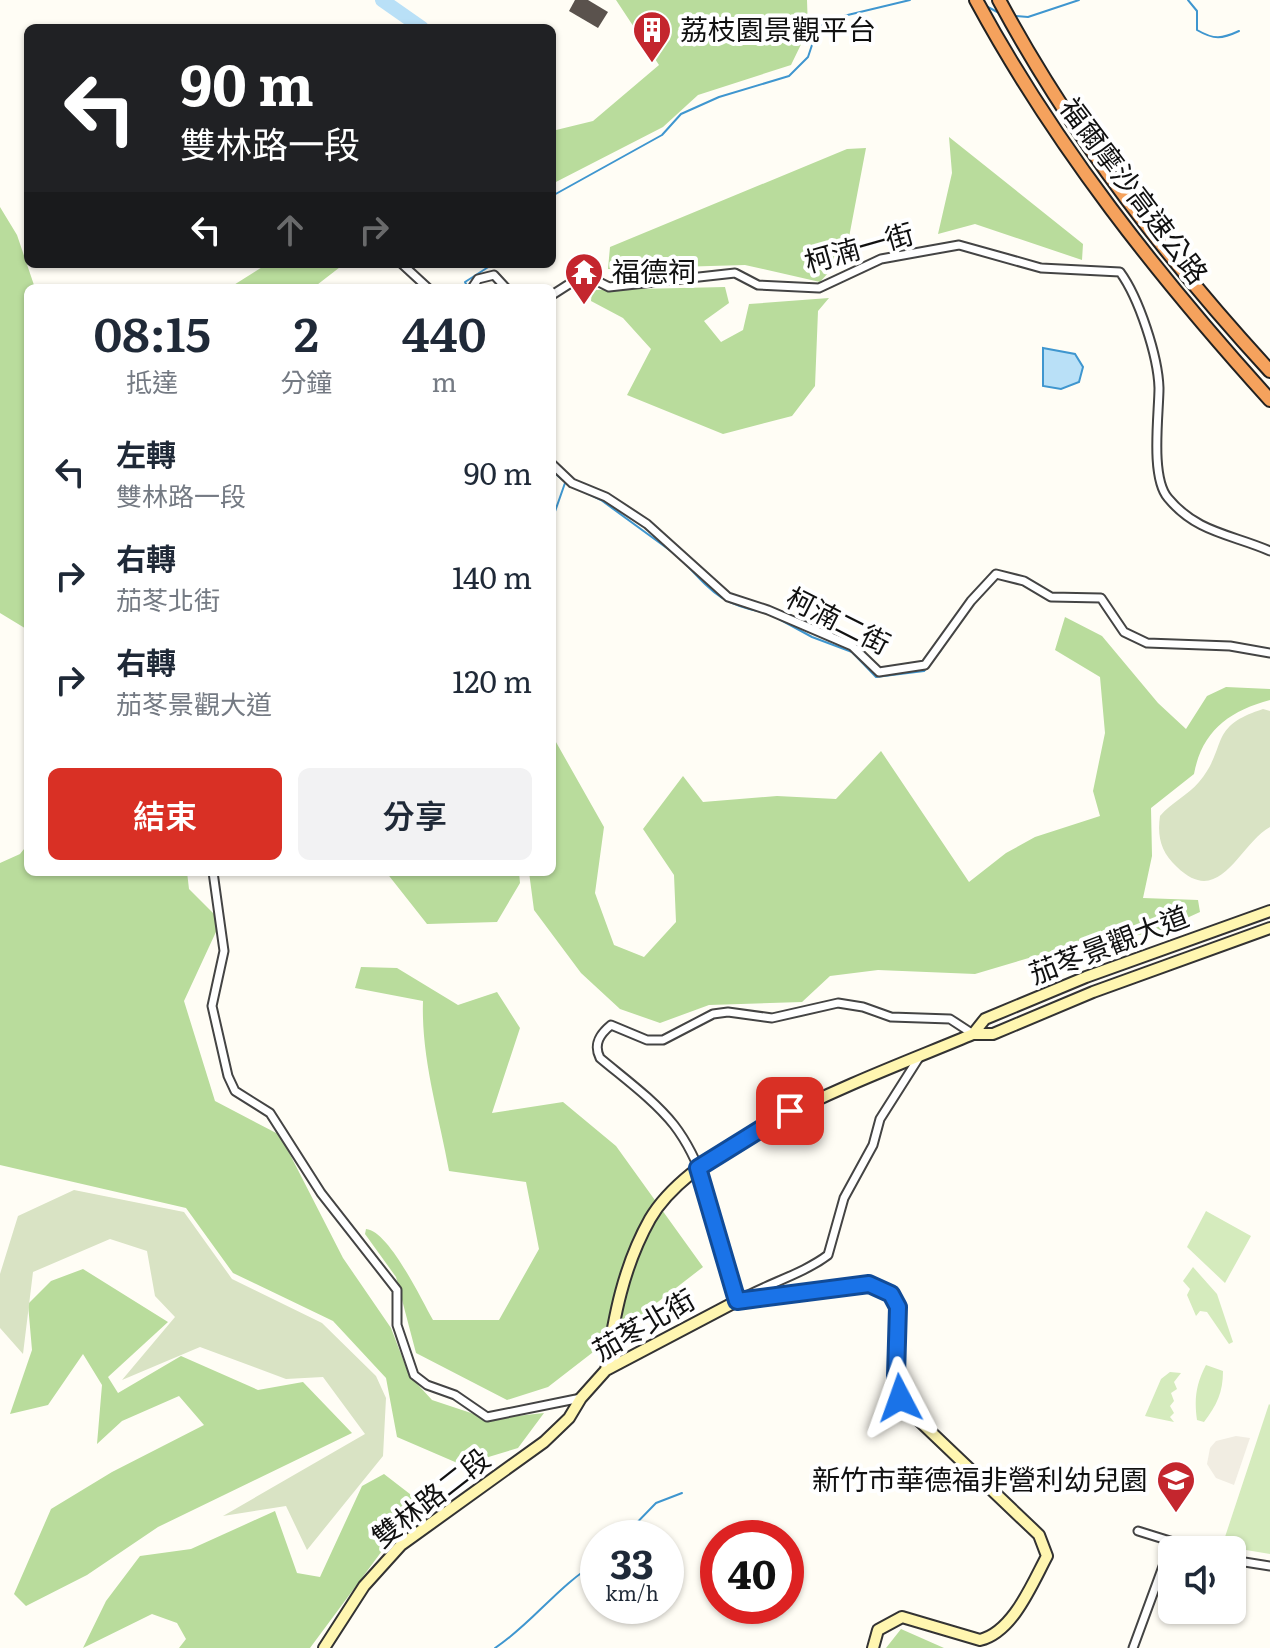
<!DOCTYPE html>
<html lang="zh-TW">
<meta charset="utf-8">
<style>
:root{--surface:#fff;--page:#f2f2f3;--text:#1f2937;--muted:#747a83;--accent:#d93025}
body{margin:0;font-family:Literata,"Noto Sans TC",serif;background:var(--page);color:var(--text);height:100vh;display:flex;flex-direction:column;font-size:30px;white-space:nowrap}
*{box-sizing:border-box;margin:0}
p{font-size:26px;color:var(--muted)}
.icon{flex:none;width:44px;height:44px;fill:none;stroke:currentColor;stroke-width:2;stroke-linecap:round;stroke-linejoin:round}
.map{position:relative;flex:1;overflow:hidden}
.panel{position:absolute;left:24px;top:284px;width:532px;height:592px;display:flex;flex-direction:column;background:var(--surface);border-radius:12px;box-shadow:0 2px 6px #0004}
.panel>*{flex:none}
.guide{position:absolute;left:24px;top:24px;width:532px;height:244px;border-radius:12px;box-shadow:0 2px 6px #0004;background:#202124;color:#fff;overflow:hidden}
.tools{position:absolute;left:1158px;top:1536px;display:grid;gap:16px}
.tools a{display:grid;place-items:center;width:88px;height:88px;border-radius:12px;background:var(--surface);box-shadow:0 2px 6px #0004;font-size:40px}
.speed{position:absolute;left:580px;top:1520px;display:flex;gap:16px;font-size:40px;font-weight:700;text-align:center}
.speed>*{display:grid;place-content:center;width:104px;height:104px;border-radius:50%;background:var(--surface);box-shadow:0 2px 6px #0004;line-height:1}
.speed small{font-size:20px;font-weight:400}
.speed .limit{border:12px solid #d22;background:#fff;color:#111}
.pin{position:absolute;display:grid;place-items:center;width:68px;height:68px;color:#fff;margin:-34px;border-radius:16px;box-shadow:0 4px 12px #0006}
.me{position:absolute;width:88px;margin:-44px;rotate:356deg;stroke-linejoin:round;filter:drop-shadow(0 0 6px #0008)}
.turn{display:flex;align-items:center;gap:28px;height:168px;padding:0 24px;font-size:36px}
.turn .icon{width:104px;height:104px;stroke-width:2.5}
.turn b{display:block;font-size:56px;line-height:68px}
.lanes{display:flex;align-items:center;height:76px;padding:0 24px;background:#0003;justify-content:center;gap:40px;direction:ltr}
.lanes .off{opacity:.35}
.eta{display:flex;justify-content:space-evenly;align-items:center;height:136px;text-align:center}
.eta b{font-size:48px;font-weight:600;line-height:56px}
.cta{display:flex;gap:16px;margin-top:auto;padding:16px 24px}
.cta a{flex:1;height:92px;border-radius:12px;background:var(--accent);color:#fff;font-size:32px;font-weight:600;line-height:92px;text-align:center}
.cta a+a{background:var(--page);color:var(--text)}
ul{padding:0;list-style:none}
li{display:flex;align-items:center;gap:24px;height:104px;padding:0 24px}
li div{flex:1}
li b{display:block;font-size:30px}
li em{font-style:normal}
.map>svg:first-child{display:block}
.green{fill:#d5ebbd}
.forest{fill:#b9dc9c}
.cemetery{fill:#d9e3c4}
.plaza{fill:#f1ede2}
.water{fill:#b9e0f7;stroke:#3f96cf;stroke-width:2}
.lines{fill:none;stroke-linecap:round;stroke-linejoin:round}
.stream{stroke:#3f96cf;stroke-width:2}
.river{stroke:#b9e0f7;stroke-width:14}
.building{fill:#5a524d}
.street-casing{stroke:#444;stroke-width:11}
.secondary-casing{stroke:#333;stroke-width:14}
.highway-casing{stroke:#222;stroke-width:16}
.street{stroke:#fff;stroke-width:7}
.secondary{stroke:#fff6b0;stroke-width:10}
.highway{stroke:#f5a25d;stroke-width:12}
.route-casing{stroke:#114b97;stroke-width:20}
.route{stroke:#1a73e8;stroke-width:14}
.labels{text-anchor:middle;stroke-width:8;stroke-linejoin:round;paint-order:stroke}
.poi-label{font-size:28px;fill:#111;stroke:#fff;text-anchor:start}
.street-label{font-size:28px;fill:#111;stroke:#fff}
</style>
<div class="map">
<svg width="1270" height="1648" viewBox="0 0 1270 1648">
<rect width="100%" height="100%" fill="#fffdf5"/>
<path class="green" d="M 1206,1211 L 1251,1236 L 1225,1283 L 1187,1247 Z
M 1193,1267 L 1217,1294 L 1233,1342 L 1229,1344 L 1207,1312 L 1200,1311 L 1196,1316 L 1187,1295 L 1190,1289 L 1183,1281 Z
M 1206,1365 L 1223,1371 C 1223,1392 1217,1405 1204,1422 L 1197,1420 C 1194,1399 1196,1384 1206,1365 Z
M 1170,1372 L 1181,1373 L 1174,1382 L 1177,1389 L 1171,1393 L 1174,1401 L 1170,1406 L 1174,1413 L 1170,1417 L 1174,1422 L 1145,1416 L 1161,1379 Z
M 1269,1404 L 1270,1405 L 1270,1554 L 1222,1546 Z"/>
<path class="forest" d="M 616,0 L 807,0 L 808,30 L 791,65 L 698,95 L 663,127 L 552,184 L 552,131 L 593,121 L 659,65 Z
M 949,137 L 1083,244 L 1082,260 L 975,224 L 938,234 L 952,173 Z
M 866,148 L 846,253 L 820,282 L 745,265 L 608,269 L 610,247 L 847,149 Z
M 0,207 L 17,235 L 35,288 L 28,288 L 28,630 L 0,613 Z
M 267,264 L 344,264 L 313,288 L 229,288 Z
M 725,287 L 729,303 L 704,321 L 721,342 L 743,330 L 749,304 L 829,298 L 818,311 L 815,386 L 792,416 L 723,434 L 627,395 L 651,349 L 623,318 L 591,301 L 592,290 Z
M 1065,617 L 1102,636 L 1158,703 L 1186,729 L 1207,696 L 1226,687 L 1270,689 L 1270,700 C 1229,711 1202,731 1194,774 L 1151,808 L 1152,856 L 1143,898 L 1198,900 L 1200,912 L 1154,933 L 1083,942 L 975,974 L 878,970 L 830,976 L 802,1002 L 709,1005 L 660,1023 L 620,1009 L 581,973 L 534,910 L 529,872 L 552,872 L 552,735 L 604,827 L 595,893 L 614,945 L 644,957 L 676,922 L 674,875 L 643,829 L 683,776 L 703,802 L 777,796 L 836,799 L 881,751 L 969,882 L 1006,853 L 1035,837 L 1100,816 L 1093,791 L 1105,733 L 1100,677 L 1055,650 Z
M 28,844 L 28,872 L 187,872 L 189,889 L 221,921 L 184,1001 L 215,1101 L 280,1135 L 343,1258 L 391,1328 L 409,1375 L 432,1400 L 489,1419 L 544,1413 L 518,1448 L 462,1465 L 397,1437 L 386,1378 L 333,1321 L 233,1273 L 186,1208 L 0,1165 L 0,863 L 20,854 Z
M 386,872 L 519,872 L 520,883 L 497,922 L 427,924 Z
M 361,967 L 397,968 L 458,1005 L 497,992 L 520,1028 L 492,1113 L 563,1102 L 616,1146 L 703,1267 L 548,1387 L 507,1400 L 416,1353 L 396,1277 L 365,1234 L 366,1229 C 389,1231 421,1299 433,1320 L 499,1320 L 539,1249 L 526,1182 L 449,1171 C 439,1115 421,1058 423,1001 L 355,988 Z
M 83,1269 L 168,1322 L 108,1377 L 118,1393 L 181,1356 L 258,1390 L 303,1382 L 352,1433 L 158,1527 L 87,1575 L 26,1606 L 14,1594 L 51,1509 L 112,1472 L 204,1425 L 179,1396 L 122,1421 L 97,1444 L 102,1385 L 83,1354 L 48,1405 L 10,1414 L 32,1350 L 28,1304 L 51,1281 Z
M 384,1474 L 419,1501 L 310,1648 L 179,1648 L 186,1639 L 177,1623 L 152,1614 L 83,1648 L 106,1601 L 140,1556 L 191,1549 L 275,1511 L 297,1573 L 320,1577 L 362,1486 Z
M 901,1629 L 944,1648 L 886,1648 Z"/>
<path class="cemetery" d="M 1263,709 L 1270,711 L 1270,827 C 1239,844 1220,909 1177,867 C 1161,852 1157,837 1160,816 C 1171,803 1188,795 1199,782 C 1229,746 1207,727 1263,709 Z
M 74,1190 L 184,1212 L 232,1279 L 322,1323 L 376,1376 L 386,1398 L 383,1456 L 307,1550 L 286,1506 L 223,1516 L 365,1434 L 323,1377 L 286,1379 L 200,1347 L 122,1380 L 175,1317 L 155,1296 L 147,1251 L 110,1239 L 33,1272 L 23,1354 L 0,1328 L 0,1274 L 18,1216 Z"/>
<path class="plaza" d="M 1236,1436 L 1250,1438 L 1234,1485 L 1216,1478 L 1207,1464 L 1210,1448 L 1216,1441 Z"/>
<path class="water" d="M 1043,348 L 1075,354 L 1083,367 L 1079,382 L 1061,389 L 1043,386 Z"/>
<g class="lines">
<path class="stream" d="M 1188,0 L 1197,11 L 1197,30 C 1214,40 1222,39 1239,31
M 986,6 L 1001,14
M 1015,16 L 1028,17 L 1079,0
M 552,196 L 662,135 L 681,114 L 719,97 L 789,76 L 808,57 L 818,27 L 831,19 L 910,0
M 468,288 L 465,282 L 493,264
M 552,471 L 569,485
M 578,489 L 601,500 L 675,554
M 552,520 L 565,483
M 683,561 C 714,594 721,604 766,613
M 779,619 L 812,637 L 852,652 L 876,677 L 924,671 L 941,650
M 622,1538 L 656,1503 L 682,1493
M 495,1648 C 533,1623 558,1585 598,1562"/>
<path class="river" d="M 382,0 L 422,28"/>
</g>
<path class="building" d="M 575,0 L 588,0 L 608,12 L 598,28 L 569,11 Z"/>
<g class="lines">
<g class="street-casing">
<path id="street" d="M 402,264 L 428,288
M 472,288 L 478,279 L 494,275 L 506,288
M 552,295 L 577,279 L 589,277 L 609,287 L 735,273 L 758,285 L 819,288 L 881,259 L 959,245 L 1041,268 L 1120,272 C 1139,298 1158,356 1159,388 C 1159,414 1150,477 1168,498 C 1197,533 1231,534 1270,551
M 552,464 L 572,483 L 606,497 L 647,524 L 728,597 L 768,610 L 852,646 L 879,672 L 925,665 L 971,601 L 996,574 L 1024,581 L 1051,597 L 1101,598 L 1124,632 L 1147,643 L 1230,646 L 1270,653
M 213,872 L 224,951 L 212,1006 L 228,1076 L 235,1091 L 270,1113 L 321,1193 L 397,1290 L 397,1325 L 414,1375 L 427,1385 L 455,1395 L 487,1417 L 581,1398
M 920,1056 L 880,1119 L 873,1145 L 844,1198 L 828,1255 C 803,1274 766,1284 737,1301 C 720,1243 711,1173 674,1125 C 654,1100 625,1079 600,1058 C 593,1044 600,1034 611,1025 L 647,1040 L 663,1040 L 713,1014 L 728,1012 L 772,1018 L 838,1003 L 863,1007 L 891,1017 L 950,1019 L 973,1034
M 1138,1531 L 1199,1550
M 1232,1560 L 1270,1566
M 1133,1648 L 1172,1542"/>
</g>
<g class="secondary-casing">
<path id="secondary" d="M 973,1034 L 985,1019 L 1086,977 L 1270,911
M 606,1370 C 614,1317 623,1267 650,1219 C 697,1137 886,1071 973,1034 L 993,1034 L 1093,992 L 1270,928
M 324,1648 L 364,1586 L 401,1545 L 544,1442 L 569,1418 L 581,1398 L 606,1370 L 737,1301 L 869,1284 L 891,1294 L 898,1307 L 896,1376 L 900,1398 L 910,1412 L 1039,1535 L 1047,1556 C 1032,1584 1013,1632 980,1640 L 902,1617 L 878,1630 L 873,1648"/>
</g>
<g class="highway-casing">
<path id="highway" d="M 976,0 C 1055,146 1159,277 1270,400
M 999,0 C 1072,136 1166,258 1270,371"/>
</g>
<use href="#street" class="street"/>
<use href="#secondary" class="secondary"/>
<use href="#highway" class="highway"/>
</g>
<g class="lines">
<g class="route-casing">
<path id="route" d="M 790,1111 L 698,1168 L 737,1301 L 869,1284 L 891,1294 L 898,1307 L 896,1376 L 900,1398"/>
</g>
<use href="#route" class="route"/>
</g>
<defs>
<g id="building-pin" transform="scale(2)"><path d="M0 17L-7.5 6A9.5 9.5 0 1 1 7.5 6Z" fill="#c4262e" stroke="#fff"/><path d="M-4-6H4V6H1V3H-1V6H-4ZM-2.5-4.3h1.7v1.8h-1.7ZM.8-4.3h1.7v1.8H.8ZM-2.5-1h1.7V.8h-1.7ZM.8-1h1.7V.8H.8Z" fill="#fff"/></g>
<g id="temple-pin" transform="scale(2)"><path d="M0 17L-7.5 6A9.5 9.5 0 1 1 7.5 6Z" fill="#c4262e" stroke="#fff"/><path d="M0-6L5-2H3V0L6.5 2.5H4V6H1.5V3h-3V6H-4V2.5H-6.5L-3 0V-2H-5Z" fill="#fff"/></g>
<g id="school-pin" transform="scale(2)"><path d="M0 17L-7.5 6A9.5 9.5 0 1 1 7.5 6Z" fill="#c4262e" stroke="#fff"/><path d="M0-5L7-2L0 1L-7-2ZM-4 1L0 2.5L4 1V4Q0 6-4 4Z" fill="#fff"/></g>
</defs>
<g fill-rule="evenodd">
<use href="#building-pin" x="652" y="30"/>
<use href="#temple-pin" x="584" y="272"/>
<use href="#school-pin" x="1176" y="1480"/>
</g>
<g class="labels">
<g class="poi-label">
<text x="680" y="40">荔枝園景觀平台</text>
<text x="612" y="282">福德祠</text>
<text x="1148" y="1490" text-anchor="end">新竹市華德福非營利幼兒園</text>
</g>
<g class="street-label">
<text transform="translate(1134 191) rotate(53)" y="10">福爾摩沙高速公路</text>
<text transform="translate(859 248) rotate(-16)" y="10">柯湳一街</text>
<text transform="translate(838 621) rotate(27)" y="10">柯湳二街</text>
<text transform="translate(1109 945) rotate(-21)" y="10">茄苳景觀大道</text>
<text transform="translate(644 1325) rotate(-30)" y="10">茄苳北街</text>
<text transform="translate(431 1498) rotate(-38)" y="10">雙林路二段</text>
</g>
</g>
</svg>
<div class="tools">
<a><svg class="icon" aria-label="sound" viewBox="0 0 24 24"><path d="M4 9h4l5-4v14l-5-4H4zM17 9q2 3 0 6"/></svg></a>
</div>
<div class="speed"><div>33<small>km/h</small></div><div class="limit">40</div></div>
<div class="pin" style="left:790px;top:1111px;background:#d93025"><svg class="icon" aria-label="arrive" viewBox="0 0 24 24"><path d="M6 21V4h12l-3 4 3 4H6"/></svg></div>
<svg class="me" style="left:900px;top:1398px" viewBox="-20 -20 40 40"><path d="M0-17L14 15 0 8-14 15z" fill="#1a73e8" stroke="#fff" stroke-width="4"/></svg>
<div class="guide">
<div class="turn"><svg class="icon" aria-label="left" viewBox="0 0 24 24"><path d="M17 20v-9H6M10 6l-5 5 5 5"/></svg><div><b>90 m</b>雙林路一段</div></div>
<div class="lanes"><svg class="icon" aria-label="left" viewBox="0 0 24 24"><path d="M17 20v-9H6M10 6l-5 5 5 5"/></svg><svg class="icon off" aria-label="ahead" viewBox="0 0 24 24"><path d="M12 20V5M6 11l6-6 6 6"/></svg><svg class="icon off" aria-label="right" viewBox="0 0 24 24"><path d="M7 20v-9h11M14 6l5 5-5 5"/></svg></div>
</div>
<section class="panel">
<div class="eta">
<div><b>08:15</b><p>抵達</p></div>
<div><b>2</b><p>分鐘</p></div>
<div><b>440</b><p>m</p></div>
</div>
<ul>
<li><svg class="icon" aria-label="left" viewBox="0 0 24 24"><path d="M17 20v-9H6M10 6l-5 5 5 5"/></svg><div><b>左轉</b><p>雙林路一段</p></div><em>90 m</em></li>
<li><svg class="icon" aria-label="right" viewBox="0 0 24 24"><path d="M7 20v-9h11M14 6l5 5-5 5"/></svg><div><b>右轉</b><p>茄苳北街</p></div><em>140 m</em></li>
<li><svg class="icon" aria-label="right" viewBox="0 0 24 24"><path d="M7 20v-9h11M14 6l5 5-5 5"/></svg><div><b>右轉</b><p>茄苳景觀大道</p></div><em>120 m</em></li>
</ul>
<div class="cta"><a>結束</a><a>分享</a></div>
</section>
</div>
